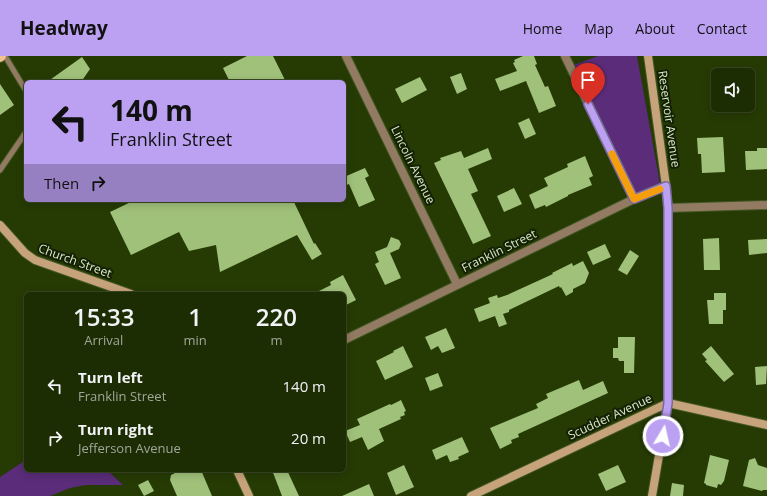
<!DOCTYPE html>
<style>
:root{--surface:#1c2c03;--page:#293812;--text:#f1f3f6;--muted:#a0a79a;--line:#3a4825;--accent:#bca0f2}
body{margin:0;font-family:"Open Sans",sans-serif;background:var(--page);color:var(--text);height:100vh;display:flex;flex-direction:column;font-size:15px;white-space:nowrap}
*{box-sizing:border-box;margin:0}
p{font-size:13px;color:var(--muted)}
.icon{flex:none;width:22px;height:22px;fill:none;stroke:currentColor;stroke-width:2;stroke-linecap:round;stroke-linejoin:round}
.map{position:relative;flex:1;overflow:hidden}
.panel{position:absolute;left:24px;top:236px;width:322px;height:180px;display:flex;flex-direction:column;background:var(--surface);border-radius:6px;box-shadow:0 2px 10px #0003,0 0 0 1px var(--line)}
.panel>*{flex:none}
.hud{position:absolute;left:24px;top:24px;width:322px;height:122px;border-radius:6px;box-shadow:0 2px 10px #0003,0 0 0 1px var(--line);background:#bca0f2;color:#111;overflow:hidden}
.controls{position:absolute;left:711px;top:12px;display:grid;gap:8px}
.controls a{display:grid;place-items:center;width:44px;height:44px;border-radius:6px;background:var(--surface);box-shadow:0 2px 10px #0003,0 0 0 1px var(--line);font-size:20px}
.pin{position:absolute;display:grid;place-items:center;width:34px;height:34px;color:#fff;margin:-41px -17px;border-radius:50% 50% 50% 0;rotate:-45deg;box-shadow:0 0 4px #0007}
.pin .icon{rotate:45deg}
.me{position:absolute;width:44px;margin:-22px;rotate:9deg;stroke-linejoin:round;filter:drop-shadow(0 0 3px #0008)}
.turn{display:flex;align-items:center;gap:14px;height:84px;padding:0 20px;font-size:18px}
.turn .icon{width:52px;height:52px;stroke-width:2.5}
.turn b{display:block;font-size:28px;line-height:34px}
.then{display:flex;align-items:center;height:38px;padding:0 20px;background:#0003;gap:8px;font-size:15px}
.eta{display:flex;justify-content:space-evenly;align-items:center;height:68px;text-align:center}
.eta b{font-size:24px;font-weight:600;line-height:28px}
ul{padding:0;list-style:none}
li{display:flex;align-items:center;gap:12px;height:52px;padding:0 20px}
li div{flex:1}
li b{display:block;font-size:15px}
li em{font-style:normal}
header{display:flex;align-items:center;gap:24px;box-sizing:border-box;height:56px;padding:0 20px;background:var(--accent);color:#111}
header strong{font-size:19px}
nav{display:flex;gap:22px;margin-inline-start:auto;font-size:14px}
.map>svg:first-child{display:block}
.green{fill:#5a2c79}
.building{fill:#a0c17a}
.lines{fill:none;stroke-linecap:round;stroke-linejoin:round}
.lane-casing{stroke:#425723;stroke-width:7}
.street-casing{stroke:#425723;stroke-width:10}
.secondary-casing{stroke:#425723;stroke-width:10}
.primary-casing{stroke:#425723;stroke-width:12}
.lane{stroke:#927b62;stroke-width:5}
.street{stroke:#927b62;stroke-width:8}
.secondary{stroke:#c7a37b;stroke-width:8}
.primary{stroke:#f1c28e;stroke-width:10}
.route-casing{stroke:#7a689d;stroke-width:10}
.route{stroke:#bca0f2;stroke-width:7}
.slow{stroke:#f59e0b;stroke-width:7}
.labels{text-anchor:middle;stroke-width:4;stroke-linejoin:round;paint-order:stroke}
.street-label{font-size:12px;fill:#d7e9c5;stroke:#142004}
</style>
<header>
<strong>Headway</strong>
<nav><a>Home</a><a>Map</a><a>About</a><a>Contact</a></nav>
</header>
<div class="map">
<svg width="767" height="440" viewBox="0 0 767 440">
<rect width="100%" height="100%" fill="#263b04"/>
<path class="green" d="M 598,0 L 637,0 L 660,128 L 637,138 L 574,9 Z
M 26,404 L 26,414 L 107,414 L 123,429 L 86,429 L 70,432 L 50,440 L 0,440 L 0,421 Z"/>
<path class="building" d="M 247,0 L 273,0 L 286,26 L 230,26 L 223,12 Z
M 523,0 L 534,0 L 537,8 L 535,9 L 545,31 L 548,30 L 556,50 L 539,57 L 526,25 L 500,35 L 495,23 L 517,15 L 513,7 L 515,6 L 514,4 Z
M 82,1 L 90,13 L 81,26 L 47,26 Z
M 461,17 L 467,33 L 457,38 L 450,21 Z
M 420,21 L 427,34 L 402,47 L 395,33 Z
M 0,28 L 14,49 L 0,59 Z
M 529,62 L 536,78 L 525,83 L 518,67 Z
M 723,81 L 725,116 L 702,117 L 701,98 L 698,98 L 697,82 Z
M 488,92 L 492,103 L 468,113 L 478,135 L 471,138 L 491,180 L 473,188 L 434,107 L 441,104 L 440,102 L 461,95 L 464,102 Z
M 757,92 L 767,92 L 767,113 L 746,114 L 745,95 L 757,95 Z
M 585,100 L 593,120 L 589,122 L 592,129 L 568,139 L 568,140 L 546,151 L 545,149 L 535,153 L 529,139 L 548,130 L 544,122 L 568,111 L 567,108 Z
M 365,112 L 369,120 L 365,122 L 375,144 L 359,151 L 349,128 L 344,130 L 344,121 Z
M 514,132 L 522,148 L 504,156 L 497,140 Z
M 135,144 L 293,144 L 314,188 L 315,187 L 322,198 L 312,204 L 297,179 L 220,216 L 216,189 L 189,195 L 179,176 L 131,199 L 110,156 Z
M 391,181 L 399,184 L 401,188 L 399,193 L 390,197 L 401,222 L 385,229 L 375,208 L 379,206 L 375,196 L 387,191 Z
M 719,182 L 720,214 L 704,214 L 703,183 Z
M 767,183 L 767,197 L 749,199 L 748,184 Z
M 605,188 L 611,201 L 593,209 L 587,196 Z
M 630,194 L 639,200 L 627,219 L 618,214 Z
M 583,205 L 589,217 L 585,227 L 573,233 L 573,236 L 566,240 L 561,231 L 560,232 L 559,230 L 509,254 L 509,256 L 503,258 L 507,268 L 499,271 L 495,260 L 479,266 L 474,253 L 490,247 L 488,242 L 497,239 L 498,242 L 507,239 L 553,218 L 552,217 L 572,207 L 573,210 Z
M 343,219 L 356,244 L 344,250 L 344,238 L 313,238 L 331,229 L 330,226 Z
M 714,237 L 726,237 L 726,254 L 723,254 L 723,268 L 709,268 L 707,244 L 714,244 Z
M 446,272 L 455,292 L 442,297 L 438,290 L 431,294 L 425,281 Z
M 618,281 L 635,281 L 634,317 L 624,317 L 624,305 L 619,305 L 618,302 L 613,302 L 613,292 L 618,292 Z
M 403,290 L 413,311 L 385,324 L 376,305 L 394,296 L 393,295 Z
M 711,290 L 734,318 L 724,326 L 705,305 L 707,304 L 702,298 Z
M 767,310 L 766,328 L 756,329 L 755,311 Z
M 438,317 L 443,330 L 430,335 L 425,322 Z
M 579,324 L 583,334 L 603,325 L 608,337 L 518,378 L 519,381 L 511,384 L 512,387 L 500,393 L 490,372 L 538,352 L 536,348 L 548,342 L 546,338 Z
M 401,344 L 406,355 L 404,356 L 405,359 L 400,361 L 401,363 L 379,373 L 384,385 L 368,394 L 362,381 L 350,386 L 345,375 L 360,369 L 357,363 L 390,348 L 391,349 Z
M 462,381 L 469,396 L 458,401 L 459,403 L 450,406 L 447,399 L 436,404 L 432,394 Z
M 710,399 L 729,404 L 724,425 L 721,429 L 718,428 L 717,432 L 706,429 L 706,428 L 704,427 Z
M 755,402 L 758,409 L 767,412 L 767,434 L 763,434 L 762,435 L 743,430 L 749,404 Z
M 404,409 L 414,431 L 396,439 L 387,417 Z
M 618,409 L 626,426 L 606,435 L 598,418 Z
M 181,414 L 201,414 L 212,440 L 177,440 L 170,424 L 171,419 Z
M 272,414 L 287,414 L 299,440 L 282,440 Z
M 148,424 L 154,435 L 144,440 L 138,429 Z
M 672,427 L 684,429 L 683,440 L 670,440 Z
M 369,428 L 374,440 L 342,440 Z"/>
<g class="lines">
<g class="lane-casing">
<path id="lane" d="M 5,0 L 26,35
M 0,114 L 26,76"/>
</g>
<g class="street-casing">
<path id="street" d="M 346,0 L 457,228
M 565,0 L 634,143
M 668,152 L 767,149
M 344,284 L 634,143 L 666,130"/>
</g>
<g class="secondary-casing">
<path id="secondary" d="M 648,0 L 666,130 L 668,152 L 668,347 L 652,440
M 0,169 L 25,197 L 35,204 L 131,238
M 237,414 L 249,440
M 471,440 L 668,347 L 767,369"/>
</g>
<g class="primary-casing">
<path id="primary" d="M 0,1 L 1,0"/>
</g>
<use href="#lane" class="lane"/>
<use href="#street" class="street"/>
<use href="#secondary" class="secondary"/>
<use href="#primary" class="primary"/>
</g>
<g class="lines">
<g class="route-casing">
<path id="route" d="M 588,48 L 634,143 L 666,130 L 668,152 L 668,347 L 663,380"/>
</g>
<use href="#route" class="route"/>
<path class="slow" d="M 612,98 L 634,143 L 660,133"/>
</g>
<g class="labels">
<g class="street-label">
<text transform="translate(669 63) rotate(82)" y="4">Reservoir Avenue</text>
<text transform="translate(413 109) rotate(64)" y="4">Lincoln Avenue</text>
<text transform="translate(499 195) rotate(-26)" y="4">Franklin Street</text>
<text transform="translate(75 205) rotate(20)" y="4">Church Street</text>
<text transform="translate(610 361) rotate(-25)" y="4">Scudder Avenue</text>
</g>
</g>
</svg>
<div class="controls">
<a><svg class="icon" aria-label="sound" viewBox="0 0 24 24"><path d="M4 9h4l5-4v14l-5-4H4zM17 9q2 3 0 6"/></svg></a>
</div>
<div class="pin" style="left:588px;top:48px;background:#d93025"><svg class="icon" aria-label="arrive" viewBox="0 0 24 24"><path d="M6 21V4h12l-3 4 3 4H6"/></svg></div>
<svg class="me" style="left:663px;top:380px" viewBox="-20 -20 40 40"><circle r="17" fill="#bca0f2" stroke="#fff" stroke-width="3"/><path d="M0-11L8 9 0 5-8 9z" fill="#fff"/></svg>
<div class="hud">
<div class="turn"><svg class="icon" aria-label="left" viewBox="0 0 24 24"><path d="M17 20v-9H6M10 6l-5 5 5 5"/></svg><div><b>140 m</b>Franklin Street</div></div>
<div class="then">Then<svg class="icon" aria-label="right" viewBox="0 0 24 24"><path d="M7 20v-9h11M14 6l5 5-5 5"/></svg></div>
</div>
<section class="panel">
<div class="eta">
<div><b>15:33</b><p>Arrival</p></div>
<div><b>1</b><p>min</p></div>
<div><b>220</b><p>m</p></div>
</div>
<ul>
<li><svg class="icon" aria-label="left" viewBox="0 0 24 24"><path d="M17 20v-9H6M10 6l-5 5 5 5"/></svg><div><b>Turn left</b><p>Franklin Street</p></div><em>140 m</em></li>
<li><svg class="icon" aria-label="right" viewBox="0 0 24 24"><path d="M7 20v-9h11M14 6l5 5-5 5"/></svg><div><b>Turn right</b><p>Jefferson Avenue</p></div><em>20 m</em></li>
</ul>
</section>
</div>
